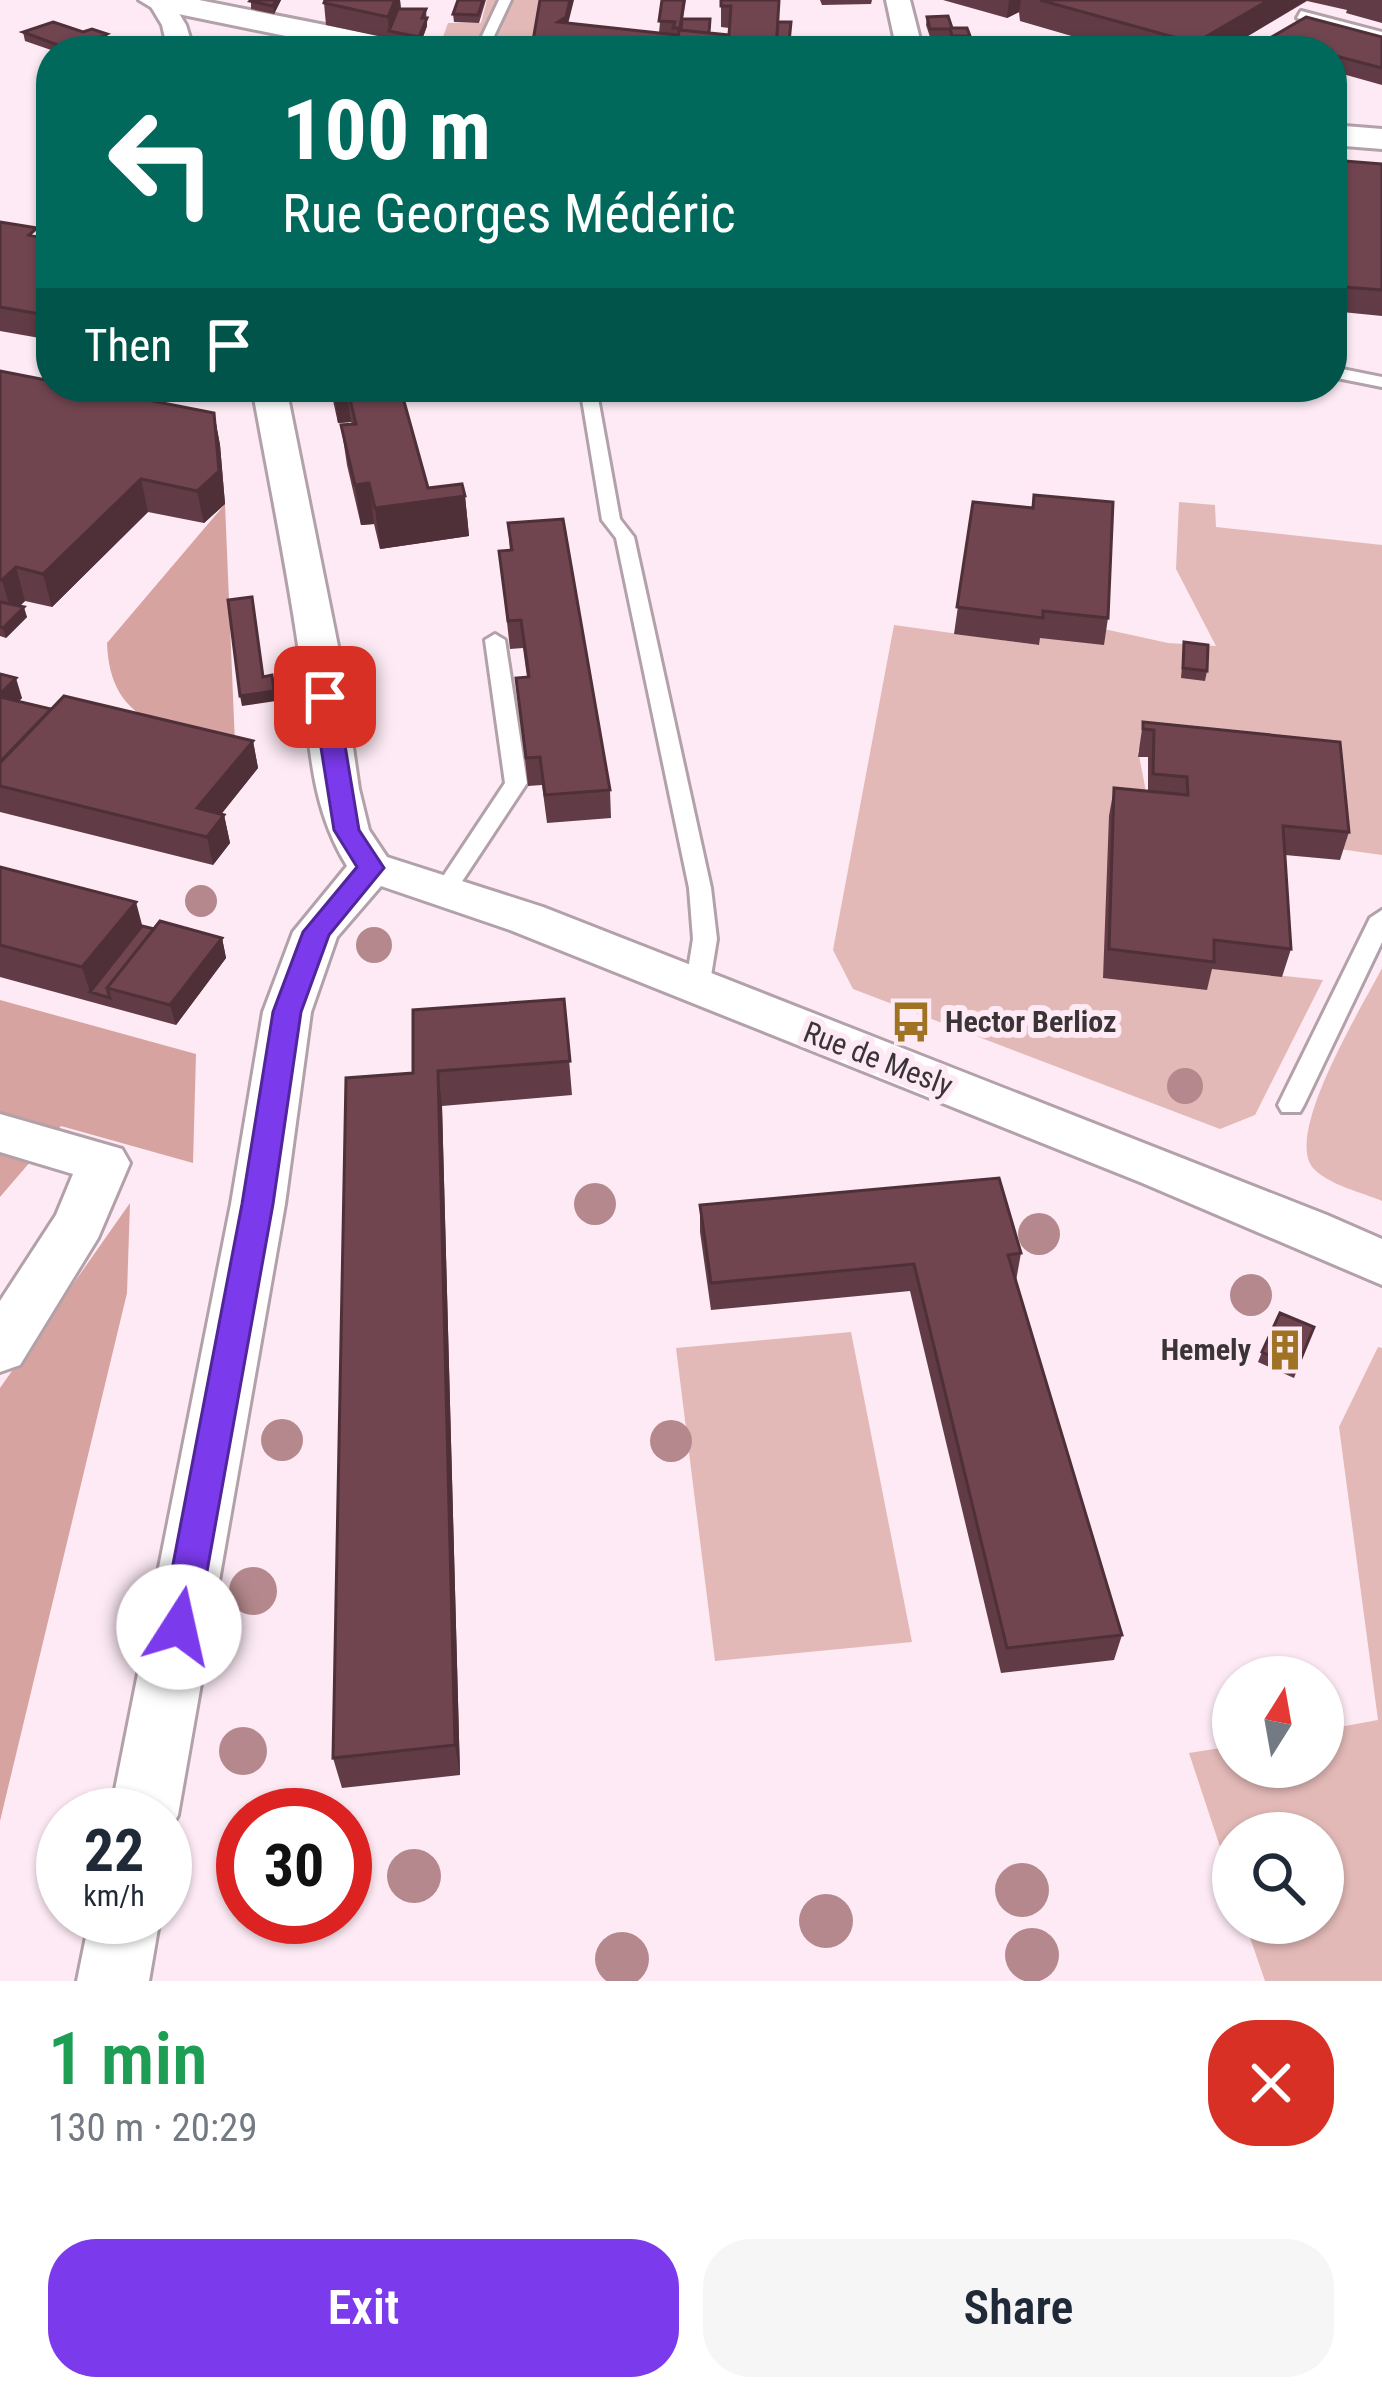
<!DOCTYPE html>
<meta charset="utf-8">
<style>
:root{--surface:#fff;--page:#f6f6f7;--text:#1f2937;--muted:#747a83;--accent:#7c3aed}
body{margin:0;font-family:"Roboto Condensed",sans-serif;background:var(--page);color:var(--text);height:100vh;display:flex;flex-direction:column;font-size:45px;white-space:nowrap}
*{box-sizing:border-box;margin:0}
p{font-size:39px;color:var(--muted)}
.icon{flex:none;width:66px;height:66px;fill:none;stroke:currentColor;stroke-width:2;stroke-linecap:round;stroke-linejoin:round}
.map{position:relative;height:1981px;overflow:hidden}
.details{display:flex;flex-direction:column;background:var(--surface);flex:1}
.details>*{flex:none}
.guide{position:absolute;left:36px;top:36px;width:1311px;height:366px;border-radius:48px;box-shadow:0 3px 9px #0004;background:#00695c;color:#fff;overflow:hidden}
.needle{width:78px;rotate:11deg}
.buttons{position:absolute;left:1212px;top:1656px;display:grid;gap:24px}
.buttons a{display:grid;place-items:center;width:132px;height:132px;border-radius:50%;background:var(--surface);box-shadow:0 3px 9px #0004;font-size:60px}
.speed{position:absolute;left:36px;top:1788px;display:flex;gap:24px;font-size:60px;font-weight:700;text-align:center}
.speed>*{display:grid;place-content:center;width:156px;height:156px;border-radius:50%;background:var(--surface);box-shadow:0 3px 9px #0004;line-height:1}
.speed small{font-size:30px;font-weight:400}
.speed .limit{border:18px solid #d22;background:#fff;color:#111}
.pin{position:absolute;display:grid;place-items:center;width:102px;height:102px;color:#fff;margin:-51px;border-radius:24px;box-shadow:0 6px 18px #0006}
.me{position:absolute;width:132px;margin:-66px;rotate:10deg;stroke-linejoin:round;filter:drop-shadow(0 0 9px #0008)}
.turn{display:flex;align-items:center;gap:42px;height:252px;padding:0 48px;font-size:54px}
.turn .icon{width:156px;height:156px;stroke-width:2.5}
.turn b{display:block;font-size:84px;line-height:102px}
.then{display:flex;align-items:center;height:114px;padding:0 48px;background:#0003;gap:24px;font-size:45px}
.round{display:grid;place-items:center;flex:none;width:126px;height:126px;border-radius:48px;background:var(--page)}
.headline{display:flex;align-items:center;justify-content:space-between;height:204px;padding:0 48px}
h1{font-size:72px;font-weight:600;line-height:90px;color:#1e9e55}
.button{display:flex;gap:24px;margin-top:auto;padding:24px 48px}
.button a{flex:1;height:138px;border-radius:48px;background:var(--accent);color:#fff;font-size:48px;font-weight:600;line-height:138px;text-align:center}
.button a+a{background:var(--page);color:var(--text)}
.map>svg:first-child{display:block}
.green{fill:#e2b9b7}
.forest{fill:#d7a3a1}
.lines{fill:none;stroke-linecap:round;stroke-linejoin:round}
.service-casing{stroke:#b3a1aa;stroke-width:6}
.minor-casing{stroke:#b3a1aa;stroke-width:6}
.tertiary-casing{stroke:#b3a1aa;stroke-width:6}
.service{fill:#fff;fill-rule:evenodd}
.minor{fill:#fff;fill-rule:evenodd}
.tertiary{fill:#fff;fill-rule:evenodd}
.tree{fill:#b4888c}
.wall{fill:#613b45}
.shaded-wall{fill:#4f3038}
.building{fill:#714550;stroke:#4f3038;stroke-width:3}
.route{fill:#7c3aed;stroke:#51269a;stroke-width:3}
.labels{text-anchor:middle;stroke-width:12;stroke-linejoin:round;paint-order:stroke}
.poi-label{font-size:30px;font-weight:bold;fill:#3b3437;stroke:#fdeaf4;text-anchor:start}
.street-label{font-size:30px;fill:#3b3437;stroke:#fdeaf4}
</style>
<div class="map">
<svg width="1382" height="1981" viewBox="0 0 1382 1981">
<rect width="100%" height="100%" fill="#fdeaf4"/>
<path class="green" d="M 487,0 L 543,0 L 531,51 L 469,43 L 439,48 L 448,23 L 481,23 Z
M 1179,502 L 1215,505 L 1216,527 L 1382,545 L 1382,855 L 1339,849 L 1138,750 L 1148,802 L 1206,968 L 1323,980 L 1255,1115 L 1220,1129 L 853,989 L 833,950 L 894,625 L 1038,645 L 1039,638 L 1104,629 L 1168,643 L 1216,646 L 1176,569 Z
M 1382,968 L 1382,1201 C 1361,1192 1332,1186 1315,1170 C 1280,1139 1364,1004 1382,968 Z
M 851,1332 L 912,1642 L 715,1661 L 676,1348 Z
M 1378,1347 L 1382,1348 L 1382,1981 L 1265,1981 L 1245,1923 L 1323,1923 L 1323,1833 L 1233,1833 L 1233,1886 L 1189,1753 L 1233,1746 L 1233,1767 L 1323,1767 L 1323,1730 L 1378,1720 L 1339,1427 Z"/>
<path class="forest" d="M 225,504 L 235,744 C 169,728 110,726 107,643 Z
M 0,1000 L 196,1054 L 193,1163 L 61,1126 L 0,1197 Z
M 130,1203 L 127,1293 L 0,1821 L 0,1388 Z"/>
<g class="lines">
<g class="service-casing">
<path id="service" d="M 499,0 L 511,0 L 487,51 L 475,51 Z
M 1301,11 L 1382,32 L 1382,40 L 1297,18 Z
M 1332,367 L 1382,377 L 1382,387 L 1332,377 Z
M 580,387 L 596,387 L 620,519 L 634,537 L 711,888 L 717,939 L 709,988 L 697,996 L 685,988 L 693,939 L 689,888 L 616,538 L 602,520 Z
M 495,634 L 505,640 L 527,783 L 455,892 L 447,895 L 436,887 L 505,783 L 485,640 Z
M 1382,910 L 1382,942 L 1304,1105 L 1300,1112 L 1282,1112 L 1278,1105 L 1370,918 Z"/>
</g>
<g class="minor-casing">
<path id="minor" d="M 147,0 L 171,0 L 186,25 L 194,51 L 168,51 L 162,25 Z
M 886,0 L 910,0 L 923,51 L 897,51 Z
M 252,387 L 286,387 L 339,651 L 359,789 L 369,830 L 387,857 L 543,907 L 1327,1215 L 1382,1239 L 1382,1285 L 1140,1182 L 510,930 L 381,886 L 337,937 L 311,1012 L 285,1204 L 178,1815 L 165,1840 L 165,1815 L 110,1815 L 231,1204 L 263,1012 L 293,932 L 347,866 C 306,800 310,728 299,652 C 286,563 268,475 252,387 Z
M 0,1114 L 122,1149 L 130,1163 L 98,1238 L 20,1365 L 0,1372 L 0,1301 L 56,1215 L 73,1174 L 0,1152 Z
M 90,1917 L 160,1917 L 149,1981 L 77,1981 Z"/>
</g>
<g class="tertiary-casing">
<path id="tertiary" d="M 139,0 L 199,0 L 406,41 L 422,51 L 359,51 L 154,9 Z
M 1332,125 L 1382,129 L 1382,149 L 1332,145 Z"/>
</g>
<use href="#service" class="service"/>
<use href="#minor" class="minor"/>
<use href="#tertiary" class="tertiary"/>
</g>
<g class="tree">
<circle cx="201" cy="901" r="16"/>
<circle cx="374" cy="945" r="18"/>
<circle cx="1185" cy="1086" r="18"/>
<circle cx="595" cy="1204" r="21"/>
<circle cx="1039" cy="1234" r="21"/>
<circle cx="1251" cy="1295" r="21"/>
<circle cx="282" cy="1440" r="21"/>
<circle cx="671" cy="1441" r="21"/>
<circle cx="253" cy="1591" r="24"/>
<circle cx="243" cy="1751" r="24"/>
<circle cx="414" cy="1876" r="27"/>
<circle cx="1022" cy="1890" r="27"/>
<circle cx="826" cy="1921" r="27"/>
<circle cx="1032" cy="1955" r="27"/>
<circle cx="622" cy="1959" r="27"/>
</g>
<path class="wall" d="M 251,0 L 281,0 L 274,14 L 251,9 Z
M 325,0 L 400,0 L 401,9 L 426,9 L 427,26 L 420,45 L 326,25 L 324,3 Z
M 458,0 L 486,0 L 479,23 L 454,22 L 453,14 Z
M 662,0 L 686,0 L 683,19 L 709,33 L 729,35 L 729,28 L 721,27 L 721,0 L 778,22 L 790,42 L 890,51 L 533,51 L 533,41 L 568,23 L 659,33 Z
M 820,0 L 872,0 L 871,4 L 822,5 Z
M 943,0 L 1382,0 L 1382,23 L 1346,13 L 1347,10 L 1307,1 L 1223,51 L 1123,51 L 1020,21 L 1019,12 L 1007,18 Z
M 927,17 L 970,36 L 969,44 L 952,44 L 949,37 L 930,37 L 926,25 Z
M 23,32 L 109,42 L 89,51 L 54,51 L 25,41 Z
M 1382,37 L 1382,85 L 1332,71 L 1332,51 L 1267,51 L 1270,38 Z
M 1332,160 L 1382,164 L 1382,316 L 1332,311 Z
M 0,222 L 39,237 L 51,239 L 51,340 L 0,331 Z
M 0,371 L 214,413 L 220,445 L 225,504 L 204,523 L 148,512 L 52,607 L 25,601 L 19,606 L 27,617 L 6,638 L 0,636 Z
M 330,387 L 400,387 L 428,488 L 465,496 L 469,536 L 380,549 L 374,524 L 361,525 L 347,465 L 341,425 L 352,424 L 351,422 L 338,423 Z
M 973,502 L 1108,618 L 1104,645 L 1040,638 L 1039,645 L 954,634 Z
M 508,523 L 610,790 L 611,818 L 547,823 L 542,785 L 528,786 L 516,678 L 527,677 L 523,648 L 510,649 L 499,551 L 510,551 Z
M 1184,642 L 1207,671 L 1205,681 L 1181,678 Z
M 0,674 L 22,698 L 18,702 L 51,710 L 253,741 L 258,768 L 221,814 L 224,815 L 230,843 L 213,865 L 0,812 Z
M 1143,722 L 1349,832 L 1340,860 L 1285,855 L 1291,949 L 1282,977 L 1212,969 L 1207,990 L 1103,978 L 1109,816 L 1114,788 L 1148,791 L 1148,757 L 1138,757 Z
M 0,867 L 142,926 L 222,938 L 226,958 L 176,1025 L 0,977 Z
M 564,999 L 572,1095 L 442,1106 L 460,1775 L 342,1788 L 333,1758 L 413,1073 Z
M 700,1205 L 1021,1253 L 1016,1281 L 1122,1635 L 1114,1660 L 1001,1673 L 910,1291 L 711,1310 L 700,1232 Z
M 1314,1327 L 1294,1378 L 1258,1362 L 1262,1352 Z"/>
<path class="shaded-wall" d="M 276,0 L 281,0 L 274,14 L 273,6 Z
M 395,0 L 400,0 L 401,13 L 389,31 L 388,17 Z
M 570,0 L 574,0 L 566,32 L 558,22 Z
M 1009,0 L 1021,0 L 1019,12 L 1007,18 Z
M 1269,0 L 1307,0 L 1223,51 L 1194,51 L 1195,43 Z
M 427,18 L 427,26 L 420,45 L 419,37 Z
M 107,34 L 109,42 L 89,51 L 72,51 Z
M 333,387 L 346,387 L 351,422 L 338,423 Z
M 214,413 L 220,445 L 225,504 L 204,523 L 197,491 Z
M 141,479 L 148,512 L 52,607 L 43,574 Z
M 369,483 L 374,524 L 361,525 L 355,485 Z
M 465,496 L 469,536 L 380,549 L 375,508 Z
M 16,567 L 25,601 L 12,614 L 2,580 Z
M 24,607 L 27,617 L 6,638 L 3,628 Z
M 16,678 L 22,698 L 3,716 L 0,707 L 0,694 Z
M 274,691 L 276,701 L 242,706 L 240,696 Z
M 253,741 L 258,768 L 204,836 L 197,808 Z
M 224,815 L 230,843 L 213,865 L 207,837 Z
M 136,902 L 145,936 L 90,992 L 82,967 Z
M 222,938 L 226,958 L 176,1025 L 170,1005 Z
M 438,1071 L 442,1106 L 460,1775 L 455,1745 Z"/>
<path class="building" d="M 251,0 L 276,0 L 273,6 L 250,1 Z
M 325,0 L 395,0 L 388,17 L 324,3 Z
M 458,0 L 483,0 L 478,15 L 453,14 Z
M 540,0 L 570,0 L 566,17 L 558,22 L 678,35 L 677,51 L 649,51 L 533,41 Z
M 662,0 L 684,0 L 680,28 L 673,28 L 675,22 L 659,21 Z
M 721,0 L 779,0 L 776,51 L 727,51 L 677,47 L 679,30 L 729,35 L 731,6 L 721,6 Z
M 1040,0 L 1269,0 L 1195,43 Z
M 398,9 L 426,9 L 422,18 L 427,18 L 419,37 L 389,31 Z
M 948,16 L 952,28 L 967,28 L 970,36 L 952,36 L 950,29 L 930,29 L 927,17 Z
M 1306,17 L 1382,37 L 1382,68 L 1332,55 L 1332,51 L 1318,51 L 1270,38 Z
M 682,19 L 710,19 L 709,33 L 681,30 Z
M 53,22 L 83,32 L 92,29 L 107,34 L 71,50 L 23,32 Z
M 778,22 L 791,22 L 789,42 L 890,51 L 776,51 Z
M 874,44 L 886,44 L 887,50 L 874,49 Z
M 1332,160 L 1382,164 L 1382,290 L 1332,286 Z
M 0,222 L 37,228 L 29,235 L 51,239 L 51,316 L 0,307 Z
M 0,371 L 51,381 L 51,387 L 81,387 L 214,413 L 219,471 L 197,491 L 141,479 L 43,574 L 16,567 L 2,580 L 0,580 Z
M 347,387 L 400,387 L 428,488 L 462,484 L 465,496 L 375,508 L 369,483 L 355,485 L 341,425 L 356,424 Z
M 1034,495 L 1113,502 L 1108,618 L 1043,611 L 1043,618 L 957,607 L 973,502 L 1033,508 Z
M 563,519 L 610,790 L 545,795 L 540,757 L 526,758 L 516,678 L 529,677 L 521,620 L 508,621 L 499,551 L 512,550 L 508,523 Z
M 252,597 L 263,677 L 272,675 L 274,691 L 240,696 L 228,600 Z
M 0,602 L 24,607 L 3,628 L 0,627 Z
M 1184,642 L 1208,645 L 1207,671 L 1183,668 Z
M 0,674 L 16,678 L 0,694 Z
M 64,696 L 253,741 L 197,808 L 224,815 L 207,837 L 0,786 L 0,763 Z
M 0,697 L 51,709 L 0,762 Z
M 1143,722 L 1340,742 L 1349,832 L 1283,826 L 1291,949 L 1214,940 L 1214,962 L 1109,949 L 1114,788 L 1188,795 L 1187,777 L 1153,774 L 1154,730 L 1143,729 Z
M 0,867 L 136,902 L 82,967 L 0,945 Z
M 160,921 L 222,938 L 170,1005 L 107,988 Z
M 142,926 L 154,929 L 107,988 L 110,998 L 90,992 Z
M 564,999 L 570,1061 L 438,1071 L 455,1745 L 333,1758 L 346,1078 L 413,1073 L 413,1010 Z
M 999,1178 L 1021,1253 L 1008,1255 L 1122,1635 L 1007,1648 L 914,1264 L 711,1283 L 700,1205 Z
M 1280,1313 L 1314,1327 L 1297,1368 L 1262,1352 Z"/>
<path class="route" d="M 325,690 L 337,697 L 359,830 L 384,868 L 329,935 L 301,1012 L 273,1204 L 197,1627 L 192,1639 L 179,1644 L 166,1639 L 161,1627 L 242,1204 L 273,1012 L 303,932 L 357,867 L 334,830 L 313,697 Z"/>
<defs>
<g id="bus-bare" transform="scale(3.24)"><path d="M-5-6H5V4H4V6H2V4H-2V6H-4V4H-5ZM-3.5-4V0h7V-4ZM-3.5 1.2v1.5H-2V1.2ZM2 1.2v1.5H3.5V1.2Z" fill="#a07324" stroke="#fdeaf4" stroke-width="2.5" paint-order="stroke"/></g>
<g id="building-bare" transform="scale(3.24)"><path d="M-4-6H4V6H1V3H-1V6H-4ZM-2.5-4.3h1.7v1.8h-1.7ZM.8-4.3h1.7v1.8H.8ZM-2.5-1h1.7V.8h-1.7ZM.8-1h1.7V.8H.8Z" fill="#a07324" stroke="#fdeaf4" stroke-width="2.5" paint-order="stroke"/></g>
</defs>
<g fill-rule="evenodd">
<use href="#bus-bare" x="911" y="1022"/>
<use href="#building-bare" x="1285" y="1350"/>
</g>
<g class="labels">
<g class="poi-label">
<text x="945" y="1032">Hector Berlioz</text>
<text x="1251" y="1360" text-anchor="end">Hemely</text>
</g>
<g class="street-label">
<text transform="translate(878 1059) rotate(21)" y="10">Rue de Mesly</text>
</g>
</g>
</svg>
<div class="buttons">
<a><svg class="needle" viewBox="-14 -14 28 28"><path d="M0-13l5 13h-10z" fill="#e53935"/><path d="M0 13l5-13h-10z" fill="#747a83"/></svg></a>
<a><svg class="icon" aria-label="search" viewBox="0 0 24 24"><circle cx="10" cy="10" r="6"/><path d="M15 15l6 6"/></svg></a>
</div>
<div class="speed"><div>22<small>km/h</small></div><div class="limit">30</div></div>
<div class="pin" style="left:325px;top:697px;background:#d93025"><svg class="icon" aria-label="arrive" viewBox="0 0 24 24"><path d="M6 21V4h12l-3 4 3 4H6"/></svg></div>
<svg class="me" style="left:179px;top:1627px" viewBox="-20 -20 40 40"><circle r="19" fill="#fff"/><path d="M0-13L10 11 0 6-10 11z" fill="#7c3aed"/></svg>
<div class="guide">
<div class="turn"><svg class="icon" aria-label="left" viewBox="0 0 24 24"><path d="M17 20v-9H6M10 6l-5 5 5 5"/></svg><div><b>100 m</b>Rue Georges Médéric</div></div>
<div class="then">Then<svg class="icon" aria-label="arrive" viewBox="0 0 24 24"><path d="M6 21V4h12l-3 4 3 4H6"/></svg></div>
</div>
</div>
<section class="details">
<div class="headline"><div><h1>1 min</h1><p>130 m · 20:29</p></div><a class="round" style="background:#d93025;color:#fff"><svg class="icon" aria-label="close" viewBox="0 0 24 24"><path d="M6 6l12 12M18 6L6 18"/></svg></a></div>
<div class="button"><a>Exit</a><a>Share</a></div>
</section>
